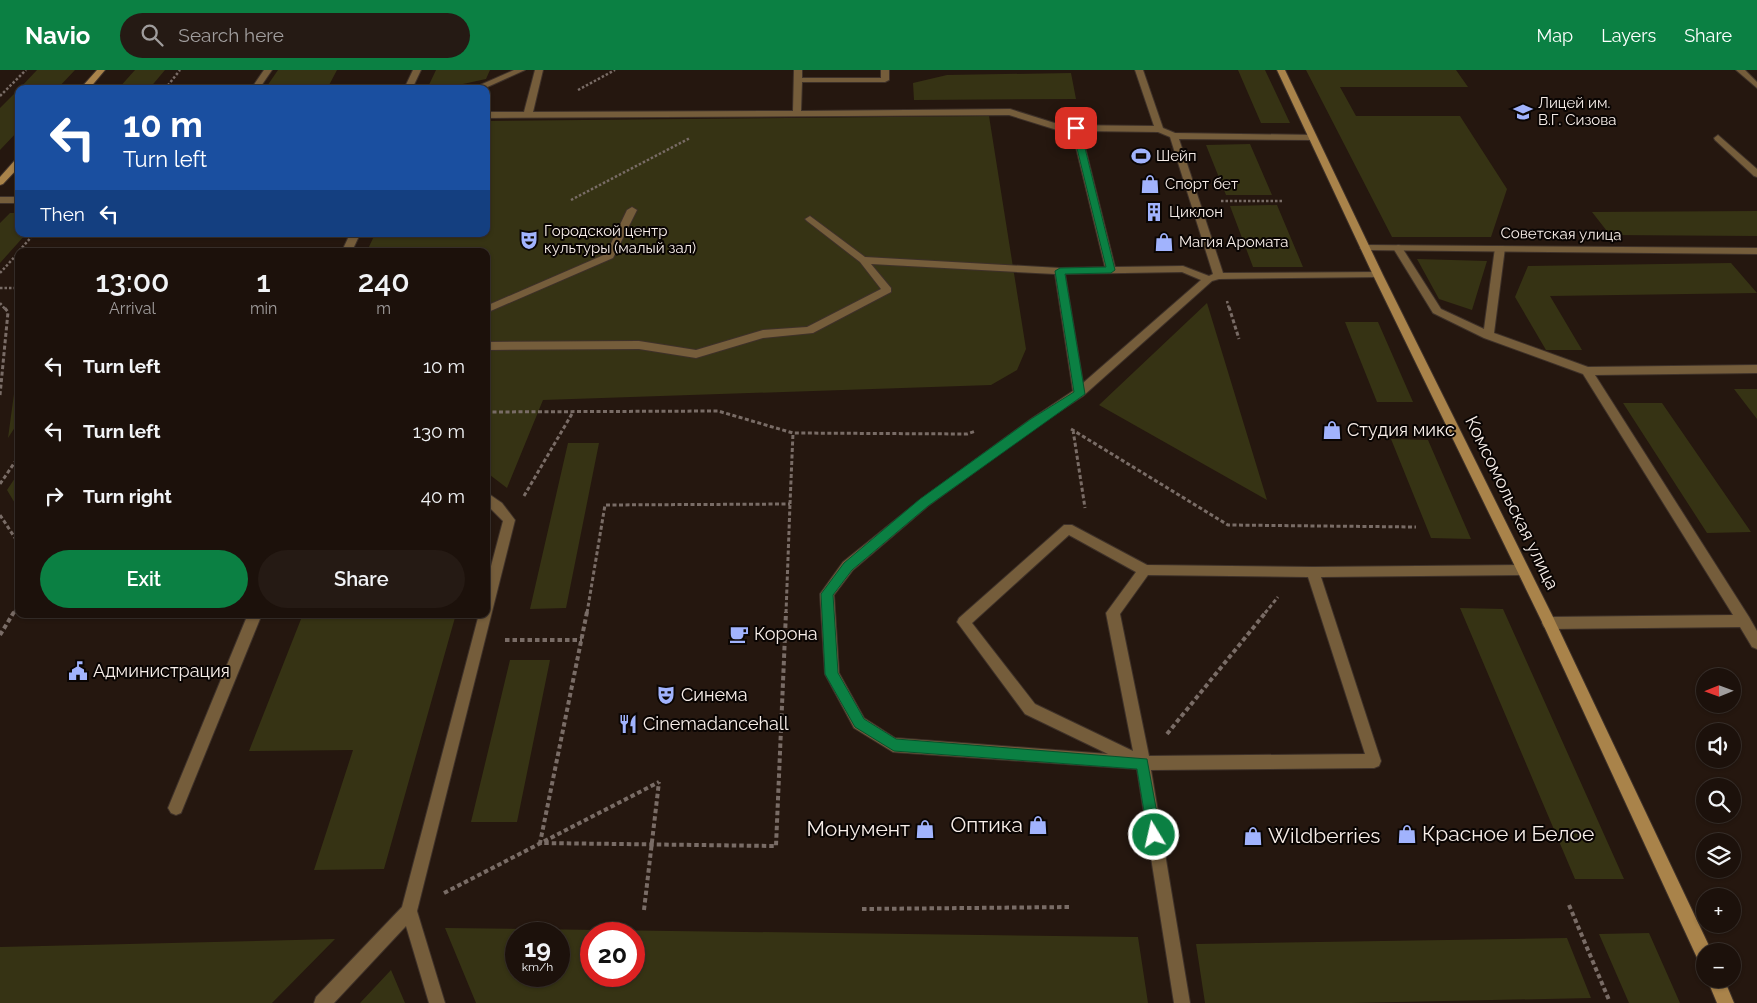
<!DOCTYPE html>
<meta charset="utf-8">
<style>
:root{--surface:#1c110b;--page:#251a14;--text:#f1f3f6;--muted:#a09d9d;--line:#3a312c;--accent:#0b8043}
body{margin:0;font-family:Raleway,sans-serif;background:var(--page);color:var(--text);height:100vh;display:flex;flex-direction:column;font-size:19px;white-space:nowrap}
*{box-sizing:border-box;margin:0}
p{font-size:16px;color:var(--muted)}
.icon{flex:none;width:28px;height:28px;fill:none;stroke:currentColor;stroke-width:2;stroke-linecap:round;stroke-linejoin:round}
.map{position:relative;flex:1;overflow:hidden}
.details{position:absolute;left:15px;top:178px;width:475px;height:370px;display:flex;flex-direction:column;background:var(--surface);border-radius:10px;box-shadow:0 1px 4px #0004,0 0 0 1px var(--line)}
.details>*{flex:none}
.top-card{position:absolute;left:15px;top:15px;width:475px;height:152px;border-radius:10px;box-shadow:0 1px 4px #0004,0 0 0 1px var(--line);background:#1a4fa0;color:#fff;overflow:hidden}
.needle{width:32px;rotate:269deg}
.controls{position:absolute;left:1696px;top:598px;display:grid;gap:10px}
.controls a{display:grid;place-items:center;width:45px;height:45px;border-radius:50%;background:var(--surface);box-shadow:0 1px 4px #0004,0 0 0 1px var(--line);font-size:25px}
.speed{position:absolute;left:505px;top:852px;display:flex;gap:10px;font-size:25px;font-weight:700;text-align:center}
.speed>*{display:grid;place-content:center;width:65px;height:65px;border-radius:50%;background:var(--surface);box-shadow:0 1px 4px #0004,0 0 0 1px var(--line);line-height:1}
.speed small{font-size:12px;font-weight:400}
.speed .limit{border:8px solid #d22;background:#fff;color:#111}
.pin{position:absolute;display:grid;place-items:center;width:42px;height:42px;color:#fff;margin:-21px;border-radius:10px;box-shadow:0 2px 8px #0006}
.me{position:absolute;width:55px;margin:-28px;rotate:351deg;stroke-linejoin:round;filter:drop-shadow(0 0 4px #0008)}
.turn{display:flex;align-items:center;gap:18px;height:105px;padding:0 25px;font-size:22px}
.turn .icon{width:65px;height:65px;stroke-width:2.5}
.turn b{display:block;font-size:35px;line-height:42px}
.then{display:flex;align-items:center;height:48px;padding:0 25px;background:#0003;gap:10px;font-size:19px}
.eta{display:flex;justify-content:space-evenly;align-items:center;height:85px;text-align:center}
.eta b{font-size:30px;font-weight:600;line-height:35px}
.button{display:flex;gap:10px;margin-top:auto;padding:10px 25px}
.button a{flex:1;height:58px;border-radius:30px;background:var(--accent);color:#fff;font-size:20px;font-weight:600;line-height:58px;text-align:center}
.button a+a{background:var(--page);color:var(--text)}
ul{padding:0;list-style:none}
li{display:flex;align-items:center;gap:15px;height:65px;padding:0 25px}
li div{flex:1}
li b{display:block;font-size:19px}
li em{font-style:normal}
header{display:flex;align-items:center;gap:30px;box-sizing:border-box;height:70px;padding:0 25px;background:var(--accent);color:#fff}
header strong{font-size:24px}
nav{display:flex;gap:28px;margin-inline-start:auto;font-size:18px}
.search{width:350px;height:45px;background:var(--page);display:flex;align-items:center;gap:12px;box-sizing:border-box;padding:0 18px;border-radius:28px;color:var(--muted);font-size:19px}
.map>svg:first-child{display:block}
.green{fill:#363314;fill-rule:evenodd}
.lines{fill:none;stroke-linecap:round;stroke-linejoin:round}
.lane-casing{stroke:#3e3129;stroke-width:2}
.street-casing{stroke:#3e3129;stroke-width:2}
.secondary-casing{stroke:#3e3129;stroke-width:2}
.path-far2{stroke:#796c66;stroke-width:2.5;stroke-dasharray:2.5 2;stroke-linecap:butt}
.path-far1{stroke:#796c66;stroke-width:3;stroke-dasharray:4 2.5;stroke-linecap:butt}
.path{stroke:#796c66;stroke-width:4;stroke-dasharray:4.5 3;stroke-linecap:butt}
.lane{fill:#755d3b;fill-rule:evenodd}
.street{fill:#755d3b;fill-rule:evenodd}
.secondary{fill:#a9834a;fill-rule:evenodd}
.route{fill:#0b8043;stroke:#07532c}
.labels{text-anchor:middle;stroke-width:4;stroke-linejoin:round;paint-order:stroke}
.far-poi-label{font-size:15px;fill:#f8eee9;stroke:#0a0503;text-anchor:start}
.far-street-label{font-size:15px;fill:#f8eee9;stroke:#0a0503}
.poi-label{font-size:18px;fill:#f8eee9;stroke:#0a0503;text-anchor:start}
.street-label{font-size:18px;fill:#f8eee9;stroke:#0a0503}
.near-poi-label{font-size:21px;fill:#f8eee9;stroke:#0a0503;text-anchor:end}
</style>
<header>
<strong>Navio</strong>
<div class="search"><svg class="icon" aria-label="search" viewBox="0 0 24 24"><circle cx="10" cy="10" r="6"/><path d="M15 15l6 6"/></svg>Search here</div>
<nav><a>Map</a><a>Layers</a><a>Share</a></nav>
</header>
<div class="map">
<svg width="1757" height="933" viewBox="0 0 1757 933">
<rect width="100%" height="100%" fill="#25170f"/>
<path class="green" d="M 37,0 L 75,0 L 57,19 L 19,19 Z
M 135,0 L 165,0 L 149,19 L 118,19 Z
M 278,0 L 337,0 L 327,19 L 265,19 Z
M 436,0 L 490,0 L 486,9 L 440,19 L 427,19 Z
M 1238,0 L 1265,0 L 1290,53 L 1261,53 Z
M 1306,0 L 1456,0 L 1468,17 L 1340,17 L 1356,46 L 1460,46 L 1507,119 L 1491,167 L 1392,167 Z
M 1071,3 L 1076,29 L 914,30 L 913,13 L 947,5 Z
M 19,19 L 19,60 L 0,80 L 0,38 Z
M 989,46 L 1026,279 L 1017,300 L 991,315 L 543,330 L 507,418 L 486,402 L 486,181 L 367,181 L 375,164 L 486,164 L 486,51 Z
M 1250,74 L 1272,125 L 1226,125 L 1206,75 Z
M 1277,135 L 1303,197 L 1253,197 L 1230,136 Z
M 1757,141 L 1757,166 L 1610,165 L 1592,142 Z
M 10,143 L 19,143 L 19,164 L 26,164 L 0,193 L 0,153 Z
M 1417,189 L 1487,191 L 1472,240 L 1439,229 Z
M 1731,193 L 1757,223 L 1550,226 L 1582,280 L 1546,280 L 1515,227 L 1528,196 Z
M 1207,233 L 1267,430 L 1099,335 Z
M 1345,252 L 1378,252 L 1413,332 L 1377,332 Z
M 19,287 L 19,351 L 8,368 Z
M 1734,319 L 1757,319 L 1757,349 Z
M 1623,333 L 1662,333 L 1751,462 L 1707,463 Z
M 1391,369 L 1428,370 L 1471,469 L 1431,468 Z
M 568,373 L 599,373 L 566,538 L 530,539 Z
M 19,402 L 19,440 L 7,420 Z
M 1460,538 L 1503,539 L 1624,809 L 1575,809 Z
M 303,544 L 456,544 L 384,799 L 314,800 L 353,680 L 249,681 Z
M 510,590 L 550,590 L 517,752 L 471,752 Z
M 445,858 L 1138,867 L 1148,933 L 476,933 ZM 516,864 L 559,864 L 559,906 L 516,906 ZM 591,864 L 634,864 L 634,906 L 591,906 Z
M 1649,863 L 1680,933 L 1629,933 L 1599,864 Z
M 1567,868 L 1591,928 L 1352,933 L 1205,933 L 1196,874 Z
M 335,869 L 272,933 L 0,933 L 0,877 Z
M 391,900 L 405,933 L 360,933 Z"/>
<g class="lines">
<g class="lane-casing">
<path id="lane" d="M 264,0 L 272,0 L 259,19 L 251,19 Z
M 413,0 L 421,0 L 412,19 L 404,19 Z
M 514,0 L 525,0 L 483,19 L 471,19 Z
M 535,0 L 543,0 L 533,42 L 793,41 L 794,0 L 802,0 L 802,8 L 881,8 L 881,0 L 889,0 L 889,10 L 885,12 L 802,12 L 801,41 L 1010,39 L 1061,55 L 1154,56 L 1135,0 L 1143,0 L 1163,58 L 1175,63 L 1316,65 L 1316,69 L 1313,70 L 1179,69 L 1223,203 L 1378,202 L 1382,203 L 1382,207 L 1219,209 L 1212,211 L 1083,326 L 1039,355 L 928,436 L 853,500 L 834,525 L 839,603 L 864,648 L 895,668 L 1108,684 L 1025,644 L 957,552 L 959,548 L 1064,455 L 1072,455 L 1147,495 L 1313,497 L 1522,495 L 1527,496 L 1528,500 L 1527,504 L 1522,505 L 1321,507 L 1381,691 L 1379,696 L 1374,698 L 1151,700 L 1190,933 L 1174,933 L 1137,699 L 893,682 L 854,658 L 825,604 L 820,524 L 843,492 L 920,430 L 1031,349 L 1073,321 L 1055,204 L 871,194 L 891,218 L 891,222 L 813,263 L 763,268 L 696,288 L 639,279 L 486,280 L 486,272 L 639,271 L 696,280 L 763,260 L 807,257 L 881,219 L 860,192 L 807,151 L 805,149 L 810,146 L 865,187 L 1060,198 L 1105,197 L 1072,61 L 1057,60 L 1009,45 L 486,48 L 486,42 L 524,42 ZM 1081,61 L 1158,62 L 1170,67 L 1213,204 L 1209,206 L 1183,196 L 1115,197 ZM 1182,202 L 1201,210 L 1083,313 L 1065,204 ZM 1069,465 L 1136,502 L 1106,543 L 1133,681 L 1035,634 L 972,553 ZM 1148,505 L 1308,507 L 1365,684 L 1149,686 L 1120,544 Z
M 1736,0 L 1745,0 L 1757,12 L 1757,18 Z
M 1718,65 L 1757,99 L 1757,107 L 1754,106 L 1715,70 L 1714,68 Z
M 0,127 L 19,127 L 19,133 L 0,133 Z
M 632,137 L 637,140 L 613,188 L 486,243 L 486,236 L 606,184 L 627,140 Z
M 350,164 L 360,164 L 352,181 L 342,181 Z
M 1398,175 L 1401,176 L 1441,239 L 1484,259 L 1495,178 L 1497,176 L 1503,176 L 1505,178 L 1494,263 L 1588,297 L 1757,295 L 1757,303 L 1595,305 L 1749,547 L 1757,561 L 1757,579 L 1752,577 L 1740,557 L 1549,559 L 1544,557 L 1542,553 L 1544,549 L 1549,547 L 1733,545 L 1583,304 L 1484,268 L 1433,243 L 1393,178 Z
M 486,422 L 502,433 L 515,450 L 417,841 L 445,933 L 429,933 L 406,856 L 334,933 L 314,933 L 316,927 L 402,837 L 479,544 L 486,544 L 486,515 L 503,451 L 486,434 Z
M 248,544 L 262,544 L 181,743 L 176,745 L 171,743 L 168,738 Z"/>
</g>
<g class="street-casing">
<path id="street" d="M 1365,175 L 1757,178 L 1757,184 L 1362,180 L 1360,178 Z"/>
</g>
<g class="secondary-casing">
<path id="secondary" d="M 97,0 L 105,0 L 89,19 L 80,19 Z
M 1277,0 L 1285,0 L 1383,205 L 1554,549 L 1711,880 L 1705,881 L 1705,894 L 1699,892 L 1543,554 L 1373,205 Z
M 19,88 L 19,97 L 3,114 L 0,115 L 0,107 L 16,89 Z
M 1707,909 L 1724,909 L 1734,933 L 1717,933 Z"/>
</g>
<path class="path-far2" d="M 165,19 L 180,0
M 578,20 L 615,0
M 0,26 L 26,0
M 571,130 L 690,68
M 1221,131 L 1283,131
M 19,181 L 34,164
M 0,203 L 19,182
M 0,218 L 19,218
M 1227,231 L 1229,239
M 0,233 L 5,239"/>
<path class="path-far1" d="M 1229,237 L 1239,269
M 0,325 L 8,242 L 4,237
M 486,342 L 718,341 L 793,363 L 967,364 L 976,361
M 1071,359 L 1228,455 L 1416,457
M 1073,360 L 1085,438
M 0,414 L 19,386
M 524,426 L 573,342
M 790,434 L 793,363
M 0,445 L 19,474
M 14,543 L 19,535
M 587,543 L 605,435 L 790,434
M 786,543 L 790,434
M 1265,543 L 1278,527"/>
<path class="path" d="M 587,542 L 540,773 L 776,776 L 786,542
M 0,565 L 14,542
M 505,570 L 582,570
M 1167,664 L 1266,542
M 444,823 L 659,712
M 1569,835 L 1609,930
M 862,839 L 1071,837
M 644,840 L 659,712"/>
<use href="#lane" class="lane"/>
<use href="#street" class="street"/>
<use href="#secondary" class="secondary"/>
</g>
<path class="route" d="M 1076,55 L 1080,58 L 1115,200 L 1111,203 L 1065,204 L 1085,324 L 928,436 L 852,500 L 833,525 L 838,603 L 864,649 L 896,669 L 1147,689 L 1161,765 L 1159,770 L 1154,772 L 1150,770 L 1148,765 L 1137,699 L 894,681 L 855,657 L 825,604 L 821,524 L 844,493 L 920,429 L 1031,349 L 1074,322 L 1055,201 L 1060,198 L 1106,197 L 1072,58 Z"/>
<defs>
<g id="school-bare" transform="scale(1.5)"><path d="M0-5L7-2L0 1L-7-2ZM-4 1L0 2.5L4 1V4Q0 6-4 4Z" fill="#a1b3fd" stroke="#0a0503" stroke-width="2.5" paint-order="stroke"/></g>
<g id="stadium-bare" transform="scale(1.5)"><path d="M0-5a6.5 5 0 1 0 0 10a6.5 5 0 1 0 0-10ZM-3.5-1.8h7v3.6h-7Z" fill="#a1b3fd" stroke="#0a0503" stroke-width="2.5" paint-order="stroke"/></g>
<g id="shop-bare" transform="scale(1.5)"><path d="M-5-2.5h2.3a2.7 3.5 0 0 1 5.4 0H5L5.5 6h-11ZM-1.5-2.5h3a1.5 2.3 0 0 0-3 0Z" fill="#a1b3fd" stroke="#0a0503" stroke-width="2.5" paint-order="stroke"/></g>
<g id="building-bare" transform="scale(1.5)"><path d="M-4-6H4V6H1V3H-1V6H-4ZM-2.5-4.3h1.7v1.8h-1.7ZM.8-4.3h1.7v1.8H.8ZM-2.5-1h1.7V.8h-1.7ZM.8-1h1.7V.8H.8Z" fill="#a1b3fd" stroke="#0a0503" stroke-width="2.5" paint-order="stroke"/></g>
<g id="theatre-bare" transform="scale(1.5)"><path d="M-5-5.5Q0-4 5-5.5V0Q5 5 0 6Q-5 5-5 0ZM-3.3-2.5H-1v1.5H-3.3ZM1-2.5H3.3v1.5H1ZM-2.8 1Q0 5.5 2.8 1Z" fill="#a1b3fd" stroke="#0a0503" stroke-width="2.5" paint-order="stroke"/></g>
<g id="cafe-bare" transform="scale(1.5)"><path d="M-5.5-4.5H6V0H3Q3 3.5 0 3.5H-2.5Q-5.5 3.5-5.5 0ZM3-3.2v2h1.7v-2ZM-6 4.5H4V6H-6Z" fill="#a1b3fd" stroke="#0a0503" stroke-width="2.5" paint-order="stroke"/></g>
<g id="civic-bare" transform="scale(1.5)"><path d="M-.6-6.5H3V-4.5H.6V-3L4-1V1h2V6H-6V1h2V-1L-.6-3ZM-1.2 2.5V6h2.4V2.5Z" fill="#a1b3fd" stroke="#0a0503" stroke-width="2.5" paint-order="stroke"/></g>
<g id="restaurant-bare" transform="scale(1.5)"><path d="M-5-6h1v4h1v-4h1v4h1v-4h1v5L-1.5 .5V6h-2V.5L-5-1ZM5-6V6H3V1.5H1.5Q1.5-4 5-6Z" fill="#a1b3fd" stroke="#0a0503" stroke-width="2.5" paint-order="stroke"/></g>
</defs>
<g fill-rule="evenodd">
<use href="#school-bare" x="1523" y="42"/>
<use href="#stadium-bare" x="1141" y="86"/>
<use href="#shop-bare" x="1150" y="114"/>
<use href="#building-bare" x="1154" y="142"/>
<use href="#theatre-bare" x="529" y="170"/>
<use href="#shop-bare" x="1164" y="172"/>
<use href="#shop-bare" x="1332" y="360"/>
<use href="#cafe-bare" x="739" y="564"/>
<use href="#civic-bare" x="78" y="601"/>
<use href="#theatre-bare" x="666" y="625"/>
<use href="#restaurant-bare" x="628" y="654"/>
<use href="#shop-bare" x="1038" y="755"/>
<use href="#shop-bare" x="925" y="759"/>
<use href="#shop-bare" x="1407" y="764"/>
<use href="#shop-bare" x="1253" y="766"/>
</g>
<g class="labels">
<g class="far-poi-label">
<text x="1538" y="38">Лицей им.<tspan x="1538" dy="17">В.Г. Сизова</tspan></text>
<text x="1156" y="91">Шейп</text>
<text x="1165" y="119">Спорт бет</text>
<text x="1169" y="147">Циклон</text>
<text x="544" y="166">Городской центр<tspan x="544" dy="17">культуры (малый зал)</tspan></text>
<text x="1179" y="177">Магия Аромата</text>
</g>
<g class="far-street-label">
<text transform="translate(1561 164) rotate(1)" y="5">Советская улица</text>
</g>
<g class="poi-label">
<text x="1347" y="366">Студия микс</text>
<text x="754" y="570">Корона</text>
<text x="93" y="607">Администрация</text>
<text x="681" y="631">Синема</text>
<text x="643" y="660">Cinemadancehall</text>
</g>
<g class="street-label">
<text transform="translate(1512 433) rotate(64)" y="6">Комсомольская улица</text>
</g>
<g class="near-poi-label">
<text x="1023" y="762">Оптика</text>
<text x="910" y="766">Монумент</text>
<text x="1422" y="771" text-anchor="start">Красное и Белое</text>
<text x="1268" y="773" text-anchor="start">Wildberries</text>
</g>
</g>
</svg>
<div class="controls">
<a><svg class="needle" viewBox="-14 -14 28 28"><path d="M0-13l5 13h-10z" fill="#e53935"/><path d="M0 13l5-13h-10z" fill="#a09d9d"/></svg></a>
<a><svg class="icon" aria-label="sound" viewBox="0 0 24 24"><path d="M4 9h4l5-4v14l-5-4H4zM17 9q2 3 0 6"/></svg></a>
<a><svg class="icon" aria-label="search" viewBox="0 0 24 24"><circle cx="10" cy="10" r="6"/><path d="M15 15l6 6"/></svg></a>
<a><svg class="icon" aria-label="layers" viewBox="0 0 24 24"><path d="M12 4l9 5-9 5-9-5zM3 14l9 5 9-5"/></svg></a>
<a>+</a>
<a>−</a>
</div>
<div class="speed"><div>19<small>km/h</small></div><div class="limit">20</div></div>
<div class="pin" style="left:1076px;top:58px;background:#d93025"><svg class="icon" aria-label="arrive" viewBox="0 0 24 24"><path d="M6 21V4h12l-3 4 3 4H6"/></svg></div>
<svg class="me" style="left:1154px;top:765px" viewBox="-20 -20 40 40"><circle r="17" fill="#0b8043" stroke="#fff" stroke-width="3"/><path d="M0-11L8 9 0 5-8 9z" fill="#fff"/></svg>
<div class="top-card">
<div class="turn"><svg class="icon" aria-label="left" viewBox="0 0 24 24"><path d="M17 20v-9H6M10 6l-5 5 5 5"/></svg><div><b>10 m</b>Turn left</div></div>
<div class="then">Then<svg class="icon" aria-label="left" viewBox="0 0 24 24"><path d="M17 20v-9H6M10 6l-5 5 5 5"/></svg></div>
</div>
<section class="details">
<div class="eta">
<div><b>13:00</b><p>Arrival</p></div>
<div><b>1</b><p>min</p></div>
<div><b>240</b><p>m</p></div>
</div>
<ul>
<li><svg class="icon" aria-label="left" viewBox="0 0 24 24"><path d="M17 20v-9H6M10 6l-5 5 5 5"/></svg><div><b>Turn left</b></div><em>10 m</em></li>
<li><svg class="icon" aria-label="left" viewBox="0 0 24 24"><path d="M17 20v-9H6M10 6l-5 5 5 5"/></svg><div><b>Turn left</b></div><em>130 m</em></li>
<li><svg class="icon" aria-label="right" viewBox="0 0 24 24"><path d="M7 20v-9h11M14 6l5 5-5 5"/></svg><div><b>Turn right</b></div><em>40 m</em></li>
</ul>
<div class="button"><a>Exit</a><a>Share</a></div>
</section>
</div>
